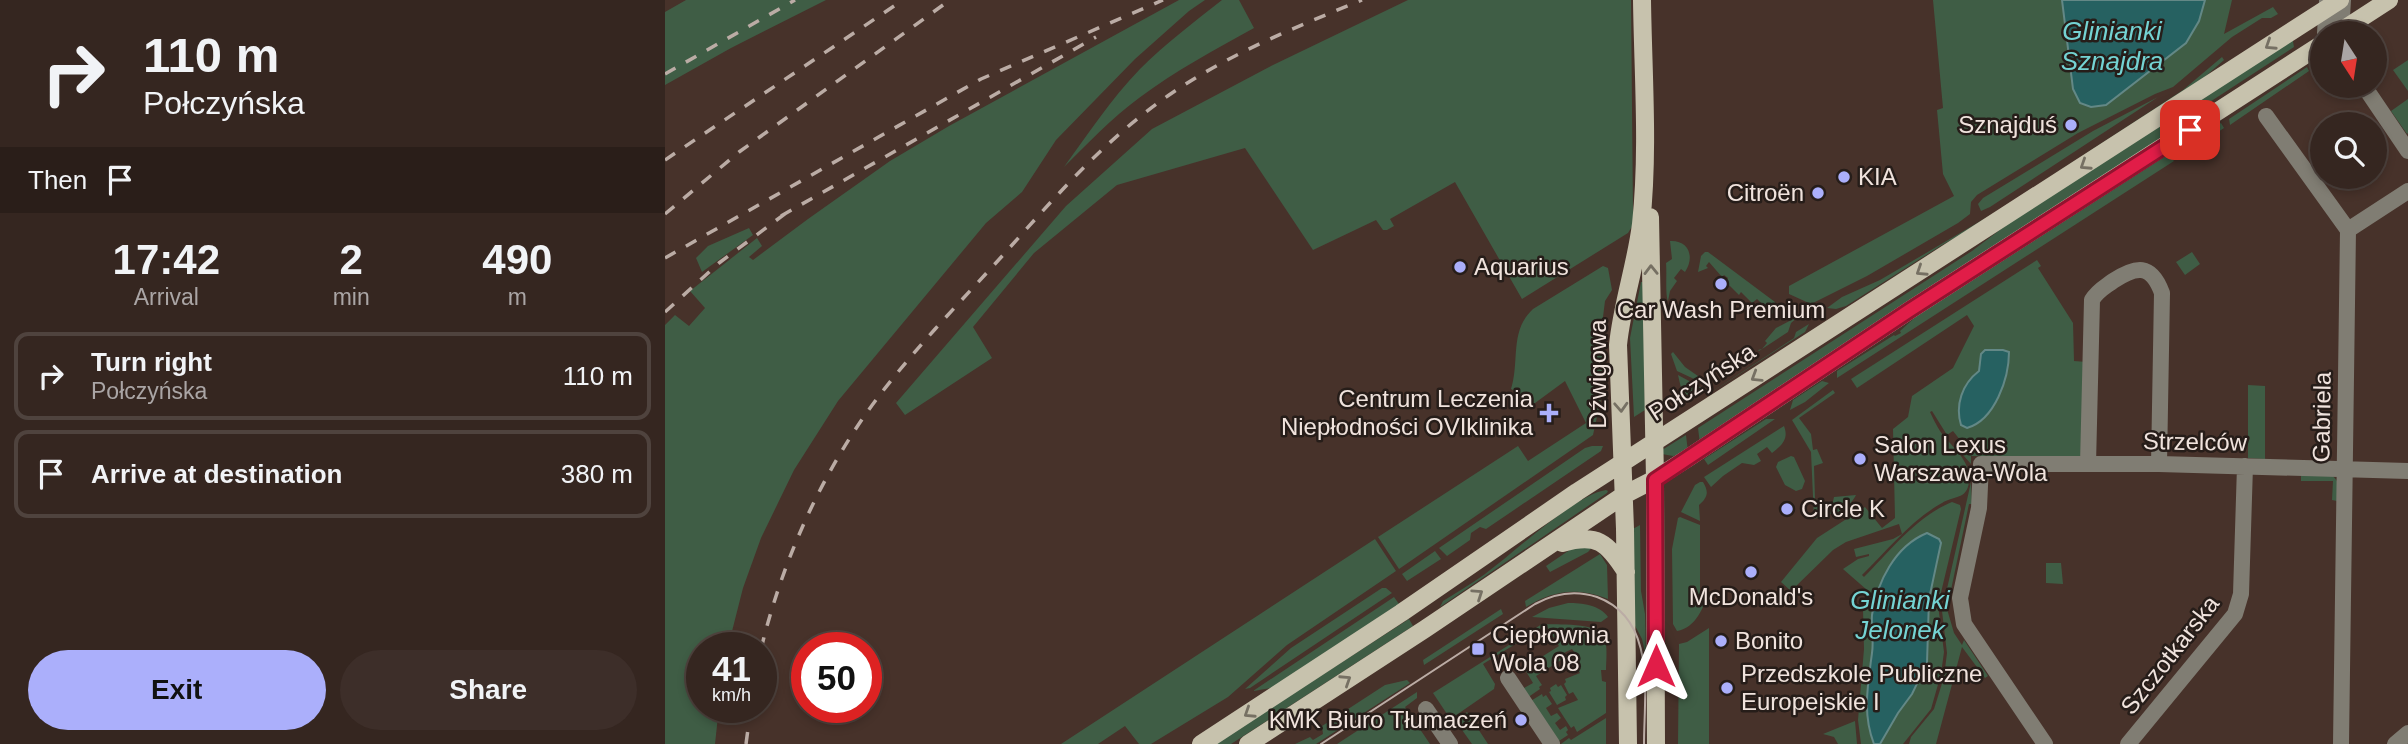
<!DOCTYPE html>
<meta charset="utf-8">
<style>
:root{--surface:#352620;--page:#3d2e29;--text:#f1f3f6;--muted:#aaa5a5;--line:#4f433e;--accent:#abaffb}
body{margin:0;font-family:Helvetica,sans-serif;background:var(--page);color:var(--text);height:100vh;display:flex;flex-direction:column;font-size:26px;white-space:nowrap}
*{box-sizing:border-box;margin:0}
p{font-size:23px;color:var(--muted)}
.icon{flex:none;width:38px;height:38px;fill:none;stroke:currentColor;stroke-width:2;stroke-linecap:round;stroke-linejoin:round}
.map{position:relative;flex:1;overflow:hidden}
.panel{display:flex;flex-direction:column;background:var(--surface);width:665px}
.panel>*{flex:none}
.top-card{background:#352620;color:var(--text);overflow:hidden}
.needle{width:46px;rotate:168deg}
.controls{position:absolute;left:1645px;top:21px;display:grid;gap:14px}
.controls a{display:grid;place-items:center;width:77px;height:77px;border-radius:50%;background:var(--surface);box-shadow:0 4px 10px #0003,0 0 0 2px var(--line);font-size:35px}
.speed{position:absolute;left:21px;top:632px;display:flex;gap:14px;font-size:35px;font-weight:700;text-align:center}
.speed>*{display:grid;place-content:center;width:91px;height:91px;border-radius:50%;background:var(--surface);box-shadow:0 4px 10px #0003,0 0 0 2px var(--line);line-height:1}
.speed small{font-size:18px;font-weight:400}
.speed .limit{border:10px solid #d22;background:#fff;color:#111}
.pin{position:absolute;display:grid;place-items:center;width:60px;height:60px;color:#fff;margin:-30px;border-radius:14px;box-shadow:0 4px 10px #0006}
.me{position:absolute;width:77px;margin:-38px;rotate:0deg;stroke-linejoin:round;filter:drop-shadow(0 0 5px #0008)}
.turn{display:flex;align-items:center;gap:24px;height:147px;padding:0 28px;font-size:32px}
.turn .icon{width:91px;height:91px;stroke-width:2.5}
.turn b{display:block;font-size:49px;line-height:60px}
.then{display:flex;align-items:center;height:66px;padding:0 28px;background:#0003;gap:14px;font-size:26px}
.eta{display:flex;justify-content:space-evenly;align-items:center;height:119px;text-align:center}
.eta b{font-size:42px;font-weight:800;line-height:49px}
.cta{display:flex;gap:14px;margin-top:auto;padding:14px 28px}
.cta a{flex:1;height:80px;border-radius:42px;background:var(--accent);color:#111;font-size:28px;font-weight:800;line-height:80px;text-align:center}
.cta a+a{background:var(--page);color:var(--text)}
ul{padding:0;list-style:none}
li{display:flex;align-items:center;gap:21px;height:88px;margin:0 14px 10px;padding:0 14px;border:4px solid var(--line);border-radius:14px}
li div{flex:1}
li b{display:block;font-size:26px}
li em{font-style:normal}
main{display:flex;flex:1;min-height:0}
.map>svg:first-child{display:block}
.green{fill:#3f5d45;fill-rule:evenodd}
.water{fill:#266161;stroke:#638886;stroke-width:2}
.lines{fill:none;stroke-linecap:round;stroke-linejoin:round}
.minor{stroke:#807d73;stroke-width:16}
.major{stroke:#c7c2ad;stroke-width:18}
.tram{stroke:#bbaca5;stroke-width:2}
.rail{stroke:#bbaca5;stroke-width:3.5;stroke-dasharray:12 12;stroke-linecap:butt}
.oneway{stroke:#767063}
.route-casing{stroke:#92132f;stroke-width:18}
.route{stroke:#e11d48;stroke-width:12}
.poi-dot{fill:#abaffb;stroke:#261d19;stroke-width:2.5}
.labels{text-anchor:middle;stroke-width:5;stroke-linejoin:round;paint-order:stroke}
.poi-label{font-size:24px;fill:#f0e3dd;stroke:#261d19;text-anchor:start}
.street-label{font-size:24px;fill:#f0e3dd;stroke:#261d19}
.water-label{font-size:26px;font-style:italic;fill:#74d3d3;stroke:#261d19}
</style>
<main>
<section class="panel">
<div class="top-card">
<div class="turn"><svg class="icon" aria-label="right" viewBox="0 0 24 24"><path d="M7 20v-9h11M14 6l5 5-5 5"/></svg><div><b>110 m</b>Połczyńska</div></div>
<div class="then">Then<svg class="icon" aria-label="arrive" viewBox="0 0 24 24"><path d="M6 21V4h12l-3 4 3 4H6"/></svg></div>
</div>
<div class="eta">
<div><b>17:42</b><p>Arrival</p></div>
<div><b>2</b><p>min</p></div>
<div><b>490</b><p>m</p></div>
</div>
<ul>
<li><svg class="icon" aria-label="right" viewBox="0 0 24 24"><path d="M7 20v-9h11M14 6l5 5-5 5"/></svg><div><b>Turn right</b><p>Połczyńska</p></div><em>110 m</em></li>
<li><svg class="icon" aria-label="arrive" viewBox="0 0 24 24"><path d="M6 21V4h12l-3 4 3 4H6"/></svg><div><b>Arrive at destination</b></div><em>380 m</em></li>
</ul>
<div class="cta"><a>Exit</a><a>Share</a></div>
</section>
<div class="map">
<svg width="1743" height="744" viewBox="0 0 1743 744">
<rect width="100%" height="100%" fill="#47322a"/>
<path class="green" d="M 21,0 L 161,0 L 66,48 L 0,85 L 0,12 Z
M 514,0 L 540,0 L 524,11 L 470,59 L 391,140 L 357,192 L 321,223 L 173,401 L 129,470 L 96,538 L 78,588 L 63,647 L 37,648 L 37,707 L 54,707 L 50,744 L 0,744 L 0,325 L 10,315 L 24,326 L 40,308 L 25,291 L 92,238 L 97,246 L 84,257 L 88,260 L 143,219 L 225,161 L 284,126 Z
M 557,0 L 574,0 L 589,28 C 549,50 510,71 474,98 C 447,118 423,143 399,167 C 423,134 446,99 475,69 C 500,44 529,22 557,0 Z
M 743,0 L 966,0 L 968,214 L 968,225 L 963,233 L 857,299 L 790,182 L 725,219 L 729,226 L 722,230 L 718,230 L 711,220 L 648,250 L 580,148 L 452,185 L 369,253 L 308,327 L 327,358 L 240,415 L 231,403 L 401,206 L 487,129 L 608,65 Z
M 1268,0 L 1567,0 L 1559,34 L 1608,7 L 1613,14 L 1606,18 L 1597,18 L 1567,37 L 1508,87 L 1490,94 L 1413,133 L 1312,195 L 1306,202 L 1305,214 L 1293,223 L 1202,276 L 1146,304 L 1124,294 L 1124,286 L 1289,196 L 1278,174 L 1272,110 L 1278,108 Z
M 1627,36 L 1629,47 L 1531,111 L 1459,164 L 1035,444 L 1033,428 L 1307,251 L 1348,220 Z
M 1557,57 L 1559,60 L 1534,82 L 1333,214 L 1277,245 L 1181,306 L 1171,309 L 1162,308 L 1177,297 L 1215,280 L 1336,209 L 1518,90 Z
M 1743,60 L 1743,91 L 1728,70 Z
M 1642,67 L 1644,71 L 1565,125 L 1564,119 Z
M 1493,97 L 1325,207 L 1316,211 L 1313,204 L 1318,198 L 1428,131 Z
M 1743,99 L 1743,133 L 1742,134 L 1726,111 Z
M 1556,123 L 1559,128 L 1514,158 L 1511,149 Z
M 1503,154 L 1509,161 L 1172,378 L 1172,371 L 1229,335 L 1230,336 L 1236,333 L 1235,331 L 1255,313 L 1466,175 Z
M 84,228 L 88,235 L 37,272 L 31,258 L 43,246 Z
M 1005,241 C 1024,240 1030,257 1020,272 L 1016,269 L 1009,278 L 1012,281 L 1005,291 L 1003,301 C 1000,294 1002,273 1001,263 L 1007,259 Z
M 1040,252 L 1043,252 L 1110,302 L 1112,309 L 1109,315 L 1092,299 L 1087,303 L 1076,292 L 1074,295 L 1061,282 L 1063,278 L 1059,275 L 1057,277 L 1044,262 L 1041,266 L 1043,268 L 1033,272 L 1036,256 Z
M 1527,252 L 1535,264 L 1520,275 L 1511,262 Z
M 1372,260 L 1376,266 L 1373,268 L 1408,323 L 1409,361 L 1422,362 L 1418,454 L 1412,458 L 1306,456 L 1306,464 L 1298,455 L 1303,450 L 1288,431 L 1282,435 L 1267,411 L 1265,412 C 1268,418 1271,425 1275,431 C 1284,444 1304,459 1304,476 C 1305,500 1291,495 1277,503 C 1246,520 1222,551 1197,575 L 1199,577 C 1225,551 1252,516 1287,502 L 1295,505 L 1296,509 L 1273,605 L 1279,652 L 1276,674 L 1266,709 L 1238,744 L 1215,744 L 1233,713 L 1247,694 L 1262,663 L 1264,599 L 1276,543 L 1207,617 L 1208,651 L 1203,672 L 1204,730 L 1209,744 L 1196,744 L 1193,720 L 1199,649 L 1198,609 L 1202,590 L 1178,569 L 1193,559 L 1204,556 L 1204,554 L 1191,557 L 1189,549 L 1228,539 L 1237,534 L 1234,524 L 1181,542 L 1168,550 L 1126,591 L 1116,582 L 1152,538 L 1200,507 L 1217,528 L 1230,518 L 1228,429 L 1243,417 L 1247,396 L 1288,368 L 1309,326 L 1302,315 L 1192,388 L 1186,379 ZM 1316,354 L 1337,390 L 1312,424 L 1294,418 C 1295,400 1297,383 1314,371 Z
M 938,266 L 943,268 L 947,290 L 940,301 L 936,333 L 939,385 L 928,435 L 734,569 L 713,537 L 853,446 L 863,461 L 921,423 L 900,381 L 866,406 L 858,403 L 850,391 L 846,389 C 855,361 844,331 868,309 Z
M 976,282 L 978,282 L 980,410 L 969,417 L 965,338 Z
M 1134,316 L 1126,323 L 1123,332 L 1094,351 L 1093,350 L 1097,349 L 1102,343 L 1100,341 L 1111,328 Z
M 1144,324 L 1140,332 L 1028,404 L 1129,338 L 1131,332 Z
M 1008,352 L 1020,367 L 1043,383 L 1042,385 L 1012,371 L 1006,354 Z
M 1013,375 L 1037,388 L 1028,394 L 1022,395 L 1016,388 Z
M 1157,381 L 1164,383 L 1140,402 L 1125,410 L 1128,400 Z
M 1583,385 L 1600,386 L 1600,459 L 1583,458 Z
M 1168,390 L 1170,393 L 1134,418 L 1146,434 L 1148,450 L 1152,449 L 1158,463 L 1149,466 L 1150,499 L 1159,501 L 1155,503 L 1153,512 L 1157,514 L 1156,516 L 1149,519 L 1146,452 L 1127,420 Z
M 1101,419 L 1110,419 L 1043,465 L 1039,459 Z
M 1119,426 C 1124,439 1117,445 1107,453 L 1102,447 L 1092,454 L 1096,461 L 1089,465 L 1077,463 L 1058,476 L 1046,487 L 1039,477 Z
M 1021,435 L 1023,452 L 1008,456 L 997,454 L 997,450 Z
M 927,446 L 938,446 L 936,451 L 821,529 L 815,527 L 806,533 L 805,540 L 782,556 L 774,548 L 920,448 Z
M 1126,456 L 1129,457 L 1140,481 L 1137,489 L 1131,491 L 1120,485 L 1111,467 L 1113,462 Z
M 1636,475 L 1668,476 L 1672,481 L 1672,501 L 1667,500 L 1668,481 L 1636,481 Z
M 1035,482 L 1038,482 C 1044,492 1043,497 1034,505 L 1035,521 L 1016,512 L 1030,485 Z
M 1306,482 L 1307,504 L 1304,504 L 1282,609 L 1289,633 L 1297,645 L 1299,640 L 1323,676 L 1320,678 L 1297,647 L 1271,744 L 1244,744 L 1246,737 L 1269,709 L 1279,677 L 1282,653 L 1277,611 Z
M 941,490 L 943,491 L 942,493 L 775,607 L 778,601 C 792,592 806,584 820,574 C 849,553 909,495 941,490 Z
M 1191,495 C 1187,504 1174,514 1165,514 L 1169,497 Z
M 1015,517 L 1035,525 L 1035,596 L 1044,590 C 1039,607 1031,628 1012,631 L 1008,624 L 1007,549 L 1013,518 Z
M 975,525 L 976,591 L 980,614 L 981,657 L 977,639 L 967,620 L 966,530 Z
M 710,539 L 731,571 L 622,645 L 563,697 L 486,744 L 474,744 L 460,726 L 433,744 L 396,744 Z
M 930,544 L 923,552 L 885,572 L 881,566 L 909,547 Z
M 770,551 L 776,559 L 742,581 L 737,574 Z
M 935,554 L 942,565 L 943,599 C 912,587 889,590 861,607 L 860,601 Z
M 1381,563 L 1396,563 L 1398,584 L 1381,583 Z
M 717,588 L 721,588 L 727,593 L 585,688 L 580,689 L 626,648 Z
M 729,597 L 734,604 L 606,688 L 588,691 Z
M 903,603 C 917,603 935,605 943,617 L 936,622 L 867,617 L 884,608 Z
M 836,609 L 838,614 L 759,665 L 758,660 Z
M 744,619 L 748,626 L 566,744 L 550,744 Z
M 877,624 C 891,625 933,622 939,637 C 943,646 941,660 941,670 L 936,670 L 937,681 L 941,682 L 941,713 L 912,732 L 909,726 L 906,728 L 893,708 L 913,700 L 908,692 L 904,694 L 899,684 L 901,682 L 900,679 L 915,673 L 906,660 L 912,656 L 907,649 L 899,653 L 901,657 L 871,676 L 877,685 L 874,687 L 875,689 L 862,698 L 859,692 L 859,688 L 868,683 L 859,668 L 894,646 L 881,625 L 818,664 L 830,684 L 829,689 L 787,718 L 784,717 L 768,693 Z
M 1044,628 L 1044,744 L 1013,744 L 1014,644 L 1022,642 Z
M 742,680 L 745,683 L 651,744 L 630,744 L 645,737 L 648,740 L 658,734 L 657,726 L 720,685 Z
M 891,684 L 893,687 L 896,685 L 902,695 L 900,697 L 901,700 L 892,705 L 884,692 L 886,691 L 885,688 Z
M 752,692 L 752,698 L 740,707 L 765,744 L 672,744 Z
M 877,694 L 878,697 L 881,695 L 887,704 L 881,708 L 886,716 L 892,713 L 896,718 L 890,723 L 895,730 L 901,726 L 903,730 L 901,732 L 903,735 L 891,743 L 864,702 Z
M 802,712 L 823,744 L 807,744 L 790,720 Z
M 941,718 L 941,744 L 896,744 L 904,738 L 906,740 Z
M 1190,721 L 1192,744 L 1173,744 L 1169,737 L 1158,734 Z"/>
<path class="water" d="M 1397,0 L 1540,0 L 1534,21 L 1521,43 L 1441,105 L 1426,107 L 1415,103 L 1408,89 Z
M 1320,350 L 1338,350 L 1344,352 C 1344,378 1330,420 1302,428 L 1296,425 C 1290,405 1297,384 1314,371 L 1316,354 Z
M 1262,533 L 1274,539 L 1276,543 L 1264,599 L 1262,663 L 1247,694 L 1233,713 L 1215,744 L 1209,744 C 1197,714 1203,684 1207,653 C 1209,640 1206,627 1207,615 C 1212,582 1230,546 1262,533 Z"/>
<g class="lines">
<path class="minor" d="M 1660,33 L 1662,1
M 1676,33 L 1678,0
M 1699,86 L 1743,151
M 1601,116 L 1683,230 L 1676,744
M 1683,230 L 1743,191
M 1423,464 L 1427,300 C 1432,291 1440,287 1448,281 C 1471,266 1486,263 1497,293 L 1494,464
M 843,678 L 887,744
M 761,709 L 785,744
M 1380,744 L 1299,624 L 1295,598 L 1314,508 L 1316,464 L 1494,464 L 1743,471
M 1463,744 L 1570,614 L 1576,594 L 1580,466
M 1730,744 L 1743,733"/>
<path class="major" d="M 1673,33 L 1724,0
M 985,217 L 990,479 L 991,744
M 897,543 C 932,533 942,542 961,572
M 536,744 L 736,613 L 912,492 L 1675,0
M 583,744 L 760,629 L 959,495 L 990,479 L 1023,458 L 1245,310 L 1657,44
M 963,744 L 960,529 L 953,345 C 957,304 971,265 976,224 C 984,150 978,74 977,0"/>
<path class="tram" d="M 656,744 L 870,604 C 890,593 911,590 932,597 C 992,619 979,694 979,744"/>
<path class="rail" d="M 0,74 L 130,0
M 0,160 L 238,0
M 0,214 L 74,152 L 285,0
M 116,216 L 431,37
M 0,258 L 316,79 L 498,0
M 0,312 L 54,263 L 125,210
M 96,649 C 116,567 150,488 198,418 C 239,359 291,307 339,254 C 391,196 442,137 507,93 C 566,53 631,27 697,0
M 81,744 L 86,707"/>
</g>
<defs><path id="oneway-chevron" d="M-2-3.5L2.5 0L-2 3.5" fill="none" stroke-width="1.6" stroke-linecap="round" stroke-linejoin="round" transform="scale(1.75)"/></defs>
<g class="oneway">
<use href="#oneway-chevron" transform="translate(1605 45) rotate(147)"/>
<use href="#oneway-chevron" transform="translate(1420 165) rotate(147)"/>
<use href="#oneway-chevron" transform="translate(986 270) rotate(-91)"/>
<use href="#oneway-chevron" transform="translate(1256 271) rotate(147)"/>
<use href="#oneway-chevron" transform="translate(1091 377) rotate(148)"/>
<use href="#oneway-chevron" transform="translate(956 407) rotate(87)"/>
<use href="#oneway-chevron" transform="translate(813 594) rotate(-34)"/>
<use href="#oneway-chevron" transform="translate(681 680) rotate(-33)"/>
<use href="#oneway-chevron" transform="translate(584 713) rotate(147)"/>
</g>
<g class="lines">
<g class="route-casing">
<path id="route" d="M 991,666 L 990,480 L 1245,310 L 1525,130"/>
</g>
<use href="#route" class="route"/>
</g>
<g class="poi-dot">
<circle cx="1406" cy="125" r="7"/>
<circle cx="1179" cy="177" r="7"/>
<circle cx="1153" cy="193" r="7"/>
<circle cx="795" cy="267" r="7"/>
<circle cx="1056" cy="284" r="7"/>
<path d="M880.5 402.5h7v7h7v7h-7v7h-7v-7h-7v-7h7z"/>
<circle cx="1195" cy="459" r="7"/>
<circle cx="1122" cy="509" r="7"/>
<circle cx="1086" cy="572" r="7"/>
<circle cx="1056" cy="641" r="7"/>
<rect x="806" y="642" width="14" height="14" rx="3.5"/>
<circle cx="1062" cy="688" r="7"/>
<circle cx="856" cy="720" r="7"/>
</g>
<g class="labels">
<g class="poi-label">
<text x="1392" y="133" text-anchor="end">Sznajduś</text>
<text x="1193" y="185">KIA</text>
<text x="1139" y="201" text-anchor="end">Citroën</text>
<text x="809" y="275">Aquarius</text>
<text x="1056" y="318" text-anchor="middle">Car Wash Premium</text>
<text x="868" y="407" text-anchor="end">Centrum Leczenia<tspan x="868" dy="28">Niepłodności OVIklinika</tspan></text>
<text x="1209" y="453">Salon Lexus<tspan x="1209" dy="28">Warszawa-Wola</tspan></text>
<text x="1136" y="517">Circle K</text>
<text x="1086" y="605" text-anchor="middle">McDonald's</text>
<text x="827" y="643">Ciepłownia<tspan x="827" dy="28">Wola 08</tspan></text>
<text x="1070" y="649">Bonito</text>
<text x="1076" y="682">Przedszkole Publiczne<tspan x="1076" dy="28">Europejskie I</tspan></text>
<text x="842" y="728" text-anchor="end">KMK Biuro Tłumaczeń</text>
</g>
<g class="street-label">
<text transform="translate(933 374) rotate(-90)" y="8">Dźwigowa</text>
<text transform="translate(1037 382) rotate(-33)" y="8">Połczyńska</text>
<text transform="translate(1657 417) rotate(-89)" y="8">Gabriela</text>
<text transform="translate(1530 442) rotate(1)" y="8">Strzelców</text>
<text transform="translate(1505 655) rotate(-52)" y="8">Szczotkarska</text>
</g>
<g class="water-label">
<text x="1447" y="40">Glinianki<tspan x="1447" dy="30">Sznajdra</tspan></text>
<text x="1235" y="609">Glinianki<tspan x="1235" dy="30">Jelonek</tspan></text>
</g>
</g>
</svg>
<div class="controls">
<a><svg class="needle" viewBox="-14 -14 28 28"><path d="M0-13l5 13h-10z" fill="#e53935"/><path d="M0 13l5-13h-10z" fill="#aaa5a5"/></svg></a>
<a><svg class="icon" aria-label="search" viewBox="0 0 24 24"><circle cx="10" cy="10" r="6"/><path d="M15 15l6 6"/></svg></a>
</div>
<div class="speed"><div>41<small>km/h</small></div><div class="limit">50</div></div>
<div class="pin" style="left:1525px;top:130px;background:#d93025"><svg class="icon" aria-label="arrive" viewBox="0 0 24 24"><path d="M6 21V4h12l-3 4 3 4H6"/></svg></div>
<svg class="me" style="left:991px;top:666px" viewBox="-20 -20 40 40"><path d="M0-17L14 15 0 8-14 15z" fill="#e11d48" stroke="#fff" stroke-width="4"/></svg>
</div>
</main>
